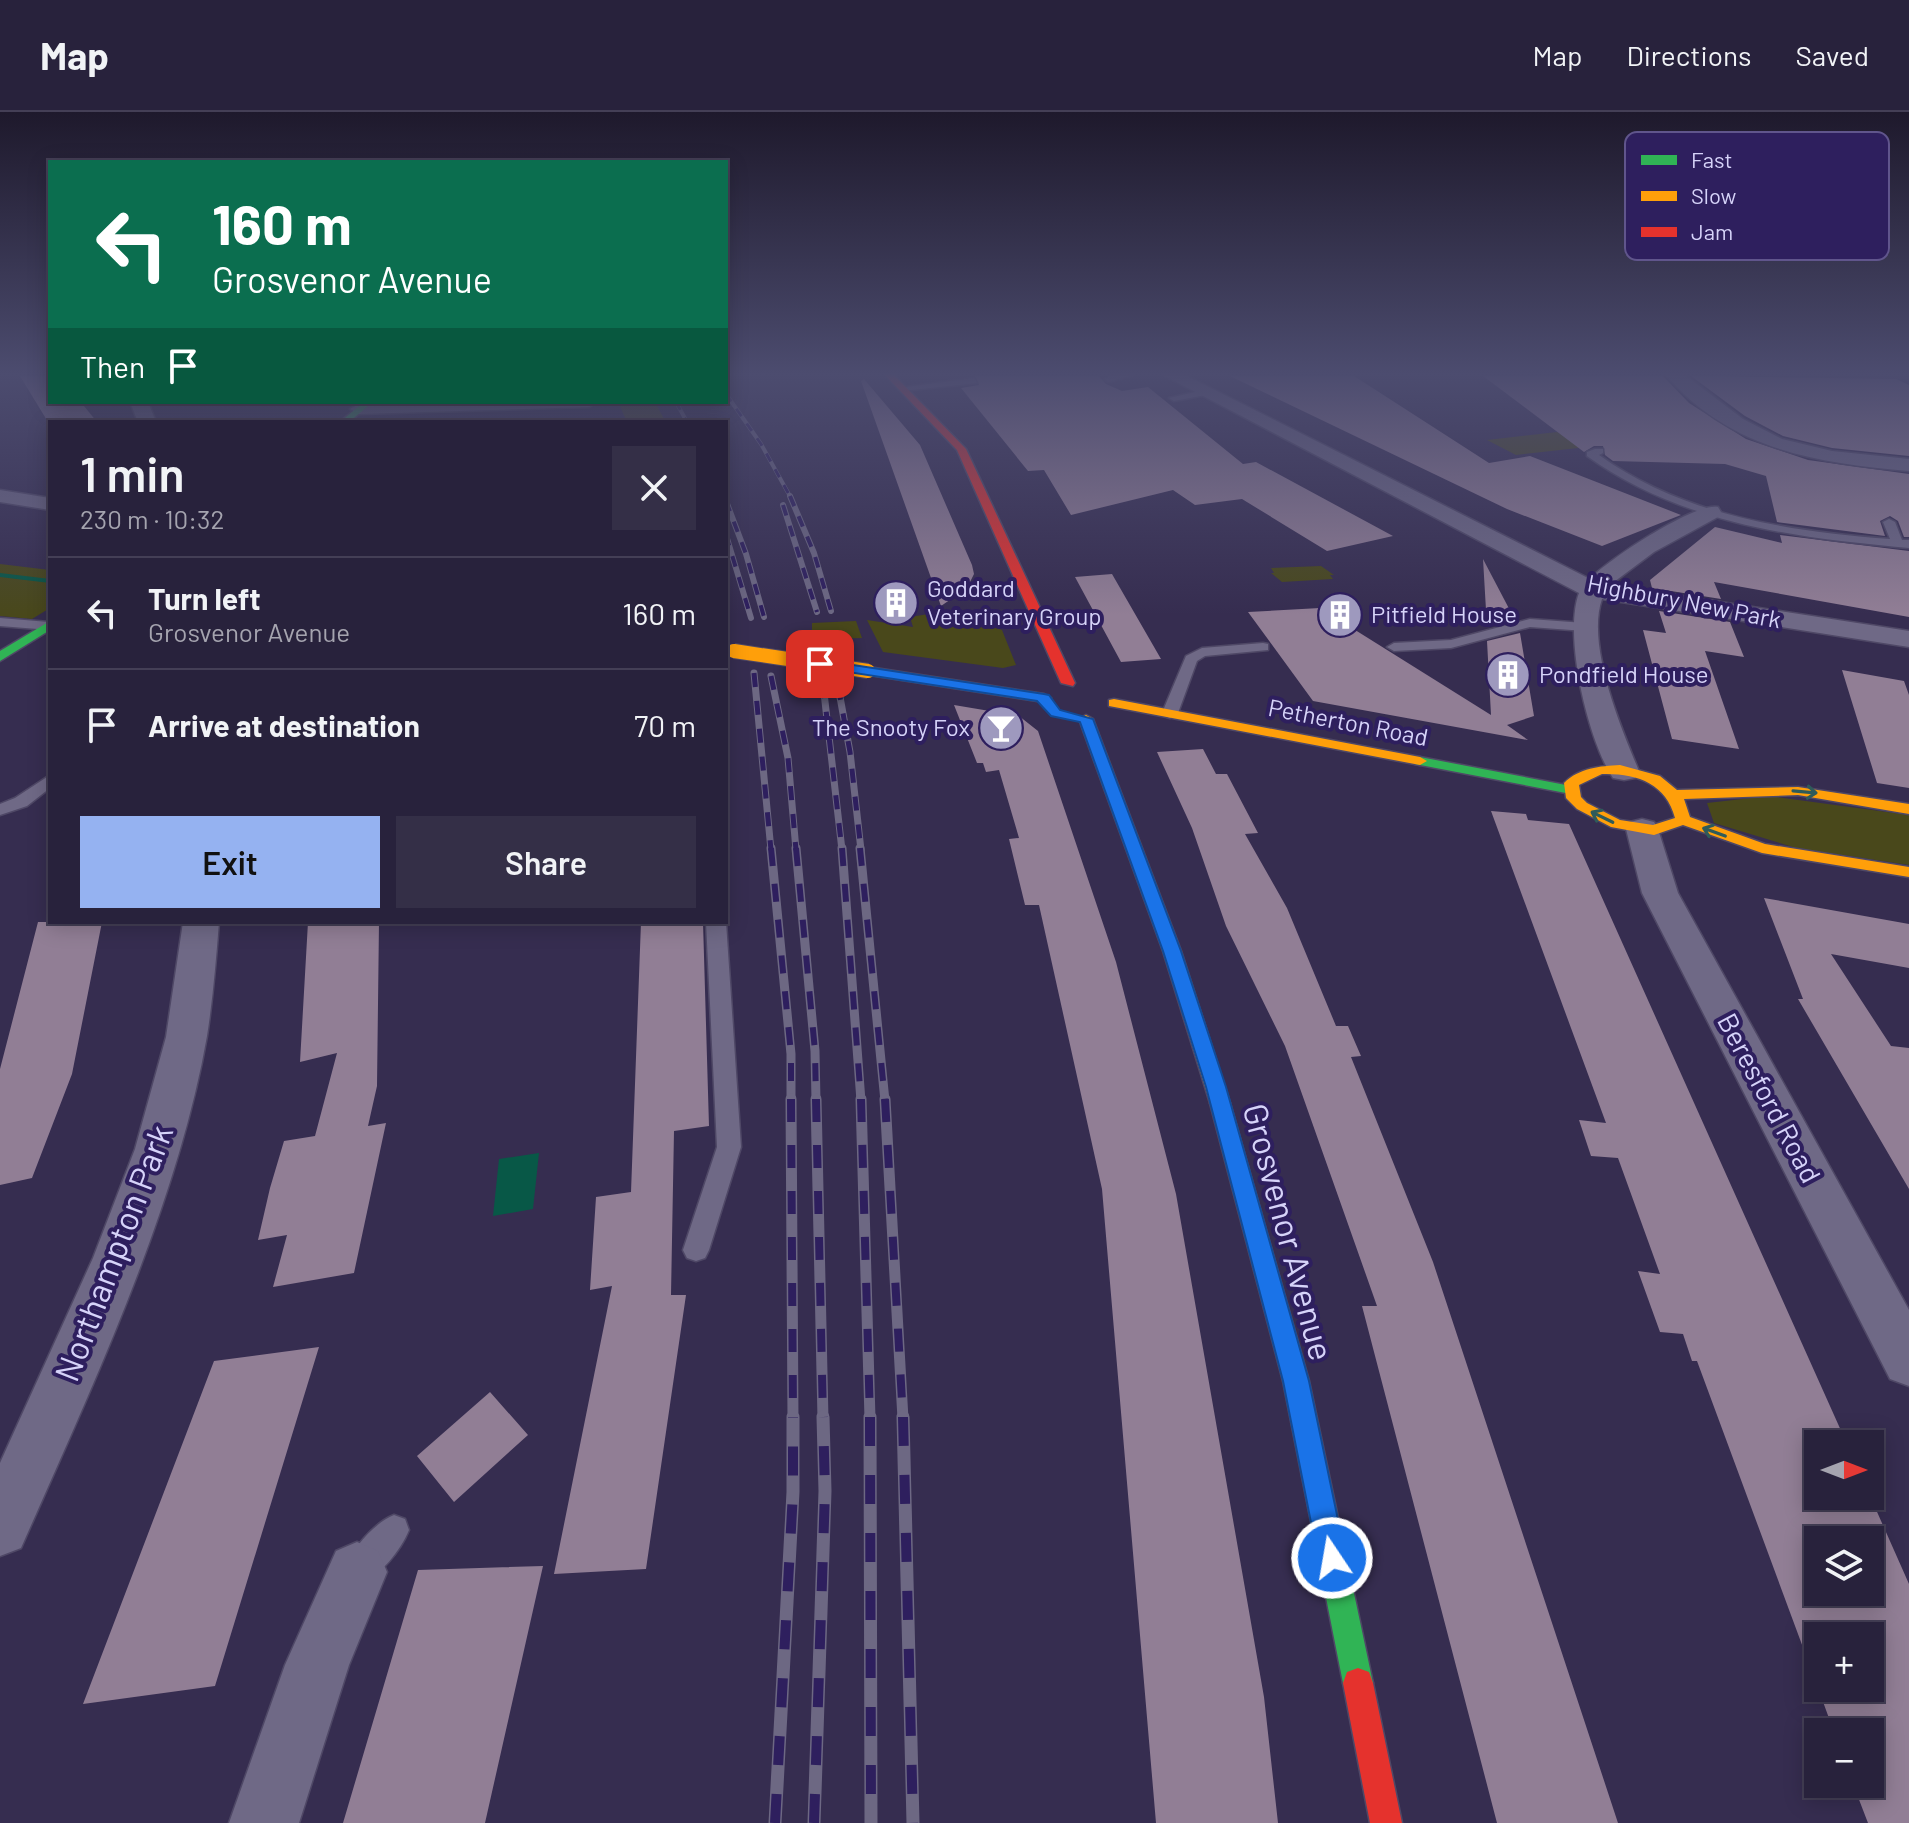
<!DOCTYPE html>
<meta charset="utf-8">
<style>
:root{--surface:#28223c;--page:#342f47;--text:#f1f3f6;--muted:#a5a4af;--line:#443f56;--accent:#95b2f1}
body{margin:0;font-family:Barlow,sans-serif;background:var(--page);color:var(--text);height:100vh;display:flex;flex-direction:column;font-size:30px;white-space:nowrap}
*{box-sizing:border-box;margin:0}
p{font-size:26px;color:var(--muted)}
.icon{flex:none;width:44px;height:44px;fill:none;stroke:currentColor;stroke-width:2;stroke-linecap:round;stroke-linejoin:round}
.map{position:relative;flex:1;overflow:hidden}
.drawer{position:absolute;left:48px;top:308px;width:680px;height:504px;display:flex;flex-direction:column;background:var(--surface);border-radius:0px;box-shadow:0 4px 20px #0003,0 0 0 2px var(--line)}
.drawer>*{flex:none}
.guide{position:absolute;left:48px;top:48px;width:680px;height:244px;border-radius:0px;box-shadow:0 4px 20px #0003,0 0 0 2px var(--line);background:#0b6e4f;color:#fff;overflow:hidden}
.needle{width:52px;rotate:90deg}
.fabs{position:absolute;left:1804px;top:1318px;display:grid;gap:16px}
.fabs a{display:grid;place-items:center;width:80px;height:80px;border-radius:0px;background:var(--surface);box-shadow:0 4px 20px #0003,0 0 0 2px var(--line);font-size:40px}
.pin{position:absolute;display:grid;place-items:center;width:68px;height:68px;color:#fff;margin:-34px;border-radius:16px;box-shadow:0 4px 12px #0006}
.me{position:absolute;width:88px;margin:-44px;rotate:348deg;stroke-linejoin:round;filter:drop-shadow(0 0 6px #0008)}
.turn{display:flex;align-items:center;gap:28px;height:168px;padding:0 32px;font-size:36px}
.turn .icon{width:104px;height:104px;stroke-width:2.5}
.turn b{display:block;font-size:56px;line-height:68px}
.then{display:flex;align-items:center;height:76px;padding:0 32px;background:#0003;gap:16px;font-size:30px}
.round{display:grid;place-items:center;flex:none;width:84px;height:84px;border-radius:0px;background:var(--page)}
.head{display:flex;align-items:center;justify-content:space-between;height:136px;padding:0 32px}
h1{font-size:48px;font-weight:600;line-height:60px}
.cta{display:flex;gap:16px;margin-top:auto;padding:16px 32px}
.cta a{flex:1;height:92px;border-radius:0px;background:var(--accent);color:#111;font-size:32px;font-weight:600;line-height:92px;text-align:center}
.cta a+a{background:var(--page);color:var(--text)}
ul{padding:0;list-style:none}
li{display:flex;align-items:center;gap:24px;height:112px;padding:0 32px;border-top:2px solid var(--line)}
li div{flex:1}
li b{display:block;font-size:30px}
li em{font-style:normal}
header{display:flex;align-items:center;gap:48px;box-sizing:border-box;height:112px;padding:0 40px;background:var(--surface);border-bottom:2px solid var(--line)}
header strong{font-size:38px}
nav{display:flex;gap:44px;margin-inline-start:auto;font-size:28px}
.map>svg:first-child{display:block}
.green{fill:#49481b}
.water{fill:#085847}
.lines{fill:none;stroke-linecap:round;stroke-linejoin:round}
.stream{fill:#085847;fill-rule:evenodd}
.building{fill:#917e95;fill-rule:evenodd}
.lane-casing{stroke:#4f4866;stroke-width:3}
.street-casing{stroke:#4f4866;stroke-width:3}
.fast-casing{stroke:#4f4866;stroke-width:3}
.slow-casing{stroke:#4f4866;stroke-width:3}
.jam-casing{stroke:#4f4866;stroke-width:3}
.lane{fill:#6f6986;fill-rule:evenodd}
.street{fill:#6f6986;fill-rule:evenodd}
.fast{fill:#30b455;fill-rule:evenodd}
.slow{fill:#ff9f0a;fill-rule:evenodd}
.jam{fill:#e5322d;fill-rule:evenodd}
.rail-far5-casing{stroke:#6d6883;stroke-width:4}
.rail-far4-casing{stroke:#6d6883;stroke-width:6}
.rail-far3-casing{stroke:#6d6883;stroke-width:7}
.rail-far2-casing{stroke:#6d6883;stroke-width:9}
.rail-far1-casing{stroke:#6d6883;stroke-width:11}
.rail-casing{stroke:#6d6883;stroke-width:13}
.rail-far5{stroke:#2e1f5e;stroke-width:3;stroke-dasharray:9;stroke-linecap:butt}
.rail-far4{stroke:#2e1f5e;stroke-width:4;stroke-dasharray:11;stroke-linecap:butt}
.rail-far3{stroke:#2e1f5e;stroke-width:5;stroke-dasharray:14;stroke-linecap:butt}
.rail-far2{stroke:#2e1f5e;stroke-width:6;stroke-dasharray:18;stroke-linecap:butt}
.rail-far1{stroke:#2e1f5e;stroke-width:8;stroke-dasharray:23;stroke-linecap:butt}
.rail{stroke:#2e1f5e;stroke-width:10;stroke-dasharray:29;stroke-linecap:butt}
.slow-bridge-far1-casing{stroke:#4f4866;stroke-width:13;stroke-linecap:butt}
.slow-bridge-casing{stroke:#4f4866;stroke-width:16;stroke-linecap:butt}
.slow-bridge-far1{stroke:#ff9f0a;stroke-width:11}
.slow-bridge{stroke:#ff9f0a;stroke-width:14}
.oneway{stroke:#2f5b5a}
.route{fill:#1a73e8;stroke:#114b97;stroke-width:2}
.labels{text-anchor:middle;stroke-width:8;stroke-linejoin:round;paint-order:stroke}
.far-poi-label{font-size:24px;fill:#d6d3f9;stroke:#2e1f5e;text-anchor:start}
.far-street-label{font-size:24px;fill:#d6d3f9;stroke:#2e1f5e}
.street-label{font-size:28px;fill:#d6d3f9;stroke:#2e1f5e}
.near-street-label{font-size:34px;fill:#d6d3f9;stroke:#2e1f5e}
.key{fill:#2e1f5e;stroke:#60558c;stroke-width:2}
.key-label{font-size:22px;fill:#d6d3f9}
</style>
<header>
<strong>Map</strong>
<nav><a>Map</a><a>Directions</a><a>Saved</a></nav>
</header>
<div class="map">
<svg width="1909" height="1711" viewBox="0 0 1909 1711">
<rect width="100%" height="100%" fill="#362d50"/>
<path class="green" d="M 618,290 L 655,290 L 664,307 L 627,310 Z
M 1557,320 L 1587,335 L 1516,343 L 1487,328 Z
M 0,452 L 50,458 L 50,496 L 32,507 L 0,504 Z
M 1321,454 L 1334,463 L 1330,463 L 1333,467 L 1282,470 L 1271,461 L 1274,461 L 1271,456 Z
M 935,501 L 978,508 L 1002,518 L 1016,553 L 1003,556 L 883,540 L 867,508 L 913,515 L 910,505 Z
M 856,509 L 862,526 L 826,527 L 824,519 L 812,519 L 812,511 Z
M 1769,684 L 1909,703 L 1909,753 L 1796,736 L 1714,711 L 1707,691 Z"/>
<path class="water" d="M 539,1041 L 533,1097 L 493,1104 L 499,1047 Z"/>
<g class="lines">
<path class="stream" d="M 0,461 L 50,467 L 50,471 L 0,465 Z"/>
</g>
<path class="building" d="M 20,264 L 50,264 L 50,290 L 91,290 L 93,293 L 84,294 L 97,310 L 48,310 Z
M 975,264 L 1099,264 L 1106,272 L 1122,279 L 1148,275 L 1243,352 L 1256,350 L 1393,424 L 1327,439 L 1242,387 L 1195,393 L 1173,378 L 1071,403 L 1044,358 L 1028,359 L 961,276 L 979,273 Z
M 1230,264 L 1354,264 L 1489,351 L 1530,344 L 1681,403 L 1602,434 L 1507,397 Z
M 1483,264 L 1663,264 L 1689,291 L 1746,327 L 1808,348 L 1909,362 L 1909,425 L 1904,425 L 1898,409 L 1890,404 L 1880,409 L 1885,424 L 1777,410 L 1766,364 L 1725,352 L 1613,349 L 1605,343 L 1603,334 L 1594,334 L 1584,340 Z
M 1691,264 L 1896,267 L 1909,273 L 1909,344 L 1832,336 L 1783,324 L 1745,304 Z
M 864,267 L 920,333 L 972,453 L 974,462 L 967,476 L 941,494 L 861,269 Z
M 1715,415 L 1782,431 L 1780,423 L 1909,439 L 1909,505 L 1714,470 L 1721,487 L 1652,476 L 1650,468 Z
M 1483,447 L 1515,508 L 1487,515 Z
M 1112,462 L 1161,547 L 1121,550 L 1075,465 Z
M 1320,496 L 1491,603 L 1487,529 L 1520,521 L 1534,604 L 1507,613 L 1528,628 L 1313,589 L 1248,500 Z
M 1659,499 L 1730,510 L 1744,545 L 1705,539 L 1739,637 L 1672,627 L 1643,518 L 1666,521 Z
M 1842,558 L 1904,569 L 1909,583 L 1909,676 L 1877,671 Z
M 954,593 L 1019,604 L 1038,619 L 1116,850 L 1176,1082 L 1264,1585 L 1278,1711 L 1156,1711 L 1102,1077 L 1039,793 L 1025,793 L 1009,727 L 1019,726 L 999,658 L 986,660 L 983,651 L 977,651 Z
M 1203,637 L 1216,662 L 1227,662 L 1258,721 L 1245,722 L 1287,796 L 1336,914 L 1348,914 L 1361,944 L 1351,945 L 1433,1150 L 1618,1711 L 1497,1711 L 1362,1194 L 1377,1194 L 1285,934 L 1226,814 L 1192,716 L 1157,640 Z
M 1491,699 L 1526,702 L 1528,708 L 1569,712 L 1847,1332 L 1818,1332 L 1818,1384 L 1870,1384 L 1909,1472 L 1909,1711 L 1868,1711 L 1853,1672 L 1870,1672 L 1870,1620 L 1834,1620 L 1818,1576 L 1870,1576 L 1870,1524 L 1818,1524 L 1818,1576 L 1697,1249 L 1692,1249 L 1683,1222 L 1660,1220 L 1638,1159 L 1660,1162 L 1618,1046 L 1591,1044 L 1579,1008 L 1606,1011 ZM 1818,1428 L 1870,1428 L 1870,1480 L 1818,1480 Z
M 1764,786 L 1909,812 L 1909,856 L 1831,842 L 1891,934 L 1909,936 L 1909,1077 L 1798,887 L 1803,887 Z
M 38,810 L 102,810 L 72,962 L 32,1066 L 0,1073 L 0,957 Z
M 308,810 L 379,810 L 377,974 L 368,1014 L 386,1011 L 354,1161 L 273,1175 L 287,1123 L 258,1128 L 270,1076 L 284,1029 L 315,1024 L 337,941 L 300,950 Z
M 641,810 L 703,810 L 709,1014 L 674,1019 L 671,1183 L 686,1183 L 646,1457 L 554,1462 L 612,1174 L 590,1178 L 596,1085 L 631,1080 Z
M 319,1235 L 215,1574 L 83,1592 L 214,1249 Z
M 490,1280 L 528,1323 L 454,1390 L 417,1344 Z
M 543,1454 L 485,1711 L 343,1711 L 418,1458 Z"/>
<g class="lines">
<g class="lane-casing">
<path id="lane" d="M 1134,263 L 1108,270 L 1104,267 L 1113,263 Z
M 974,266 L 977,271 L 902,279 L 898,276 Z
M 1208,277 L 1211,282 L 1174,289 L 1169,286 Z
M 1595,337 L 1603,337 L 1603,341 L 1599,343 C 1684,404 1788,419 1890,427 L 1883,410 L 1889,407 L 1895,410 L 1902,428 L 1909,428 L 1909,436 C 1796,426 1682,412 1587,344 L 1587,340 Z
M 0,506 L 49,510 L 50,518 L 0,514 Z
M 1530,507 L 1585,511 L 1592,515 L 1585,519 L 1530,515 L 1451,536 L 1394,539 L 1387,535 L 1394,531 L 1451,528 Z
M 1263,531 L 1268,532 L 1268,538 L 1205,544 L 1197,549 L 1178,601 L 1170,606 L 1165,604 L 1162,601 L 1186,544 L 1202,536 Z
M 50,663 L 50,676 L 27,694 L 0,703 L 0,692 L 15,686 Z
M 706,810 L 726,810 L 741,1035 L 709,1138 L 705,1146 L 696,1149 L 687,1146 L 683,1138 L 717,1035 Z
M 394,1403 L 405,1407 L 409,1418 C 401,1438 380,1464 360,1473 L 349,1468 L 344,1457 C 352,1437 374,1411 394,1403 Z"/>
</g>
<g class="street-casing">
<path id="street" d="M 1163,263 L 1185,263 L 1590,467 C 1606,449 1695,390 1718,395 L 1721,400 L 1718,405 L 1654,440 L 1610,473 L 1909,519 L 1909,535 L 1602,487 C 1586,533 1621,616 1639,659 L 1635,666 L 1624,668 L 1613,666 C 1588,629 1563,523 1579,481 Z
M 1666,263 L 1685,263 L 1743,307 L 1782,327 L 1832,339 L 1909,347 L 1909,359 C 1817,351 1730,338 1666,263 Z
M 130,290 L 148,290 L 156,310 L 138,310 Z
M 416,290 L 598,290 L 589,295 L 359,302 L 350,297 L 359,292 Z
M 0,378 L 50,386 L 50,398 L 0,390 Z
M 1642,707 L 1654,710 L 1658,717 L 1678,781 L 1909,1198 L 1909,1274 L 1890,1267 L 1642,781 L 1626,717 L 1630,710 Z
M 183,810 L 219,810 C 216,848 213,886 207,924 C 177,1095 91,1277 21,1436 L 0,1444 L 0,1351 L 93,1146 L 135,1037 L 166,925 Z
M 357,1430 L 378,1439 L 387,1460 L 349,1553 L 299,1711 L 229,1711 L 285,1553 L 336,1439 Z"/>
</g>
<g class="fast-casing">
<path id="fast" d="M 364,290 L 373,290 L 349,310 L 340,310 Z
M 50,509 L 50,518 L 0,549 L 0,539 Z
M 868,555 L 1044,582 L 1051,586 L 1044,590 L 863,562 L 863,556 Z
M 1420,645 L 1571,674 L 1578,678 L 1571,682 L 1415,652 L 1415,646 Z
M 1220,983 L 1227,985 L 1230,991 L 1309,1269 L 1373,1571 L 1369,1582 L 1358,1586 L 1347,1582 L 1343,1571 L 1283,1269 L 1210,991 L 1213,985 Z"/>
</g>
<g class="slow-casing">
<path id="slow" d="M 1114,587 L 1420,645 L 1427,649 L 1420,653 L 1109,594 L 1109,588 Z
M 1086,603 L 1093,607 L 1181,839 L 1230,991 L 1227,997 L 1220,999 L 1213,997 L 1210,991 L 1163,839 L 1079,607 Z
M 1620,653 L 1660,664 L 1677,678 L 1798,675 L 1909,692 L 1909,702 L 1798,683 L 1684,687 L 1690,705 L 1765,732 L 1909,755 L 1909,765 L 1762,741 L 1683,713 L 1654,723 L 1611,715 L 1577,697 L 1566,686 L 1564,671 C 1579,656 1600,654 1620,653 ZM 1602,662 C 1636,661 1666,671 1675,706 L 1653,713 L 1620,708 L 1587,691 L 1581,685 L 1579,673 Z"/>
</g>
<g class="jam-casing">
<path id="jam" d="M 885,263 L 894,263 L 966,337 L 1075,571 L 1073,574 L 1061,571 L 957,338 Z
M 1358,1556 L 1369,1560 L 1373,1571 L 1402,1711 L 1370,1711 L 1343,1571 L 1347,1560 Z"/>
</g>
<use href="#lane" class="lane"/>
<use href="#street" class="street"/>
<use href="#fast" class="fast"/>
<use href="#slow" class="slow"/>
<use href="#jam" class="jam"/>
<g class="rail-far5-casing">
<path id="rail-far5" d="M 726,282 L 761,332 L 791,386
M 676,290 L 687,310"/>
</g>
<g class="rail-far4-casing">
<path id="rail-far4" d="M 790,384 L 814,441 L 831,499
M 726,389 L 746,442 L 764,505
M 783,393 L 817,500
M 726,423 L 751,506"/>
</g>
<g class="rail-far3-casing">
<path id="rail-far3" d="M 754,561 L 771,738
M 771,564 L 788,646 L 796,738
M 823,572 L 842,738
M 838,574 L 850,640 L 861,738"/>
</g>
<g class="rail-far2-casing">
<path id="rail-far2" d="M 771,736 L 791,942 L 791,989
M 796,736 L 815,939 L 816,989
M 842,736 L 861,989
M 860,736 L 885,989"/>
</g>
<g class="rail-far1-casing">
<path id="rail-far1" d="M 791,987 L 793,1307
M 816,987 L 823,1307
M 861,987 L 870,1307
M 885,987 L 903,1307"/>
</g>
<g class="rail-casing">
<path id="rail" d="M 870,1305 L 871,1711
M 903,1305 L 913,1711
M 775,1711 L 793,1380 L 793,1305
M 814,1711 L 825,1379 L 823,1305"/>
</g>
<use href="#rail-far5" class="rail-far5"/>
<use href="#rail-far4" class="rail-far4"/>
<use href="#rail-far3" class="rail-far3"/>
<use href="#rail-far2" class="rail-far2"/>
<use href="#rail-far1" class="rail-far1"/>
<use href="#rail" class="rail"/>
<g class="slow-bridge-far1-casing">
<path id="slow-bridge-far1" d="M 726,538 L 747,541"/>
</g>
<g class="slow-bridge-casing">
<path id="slow-bridge" d="M 734,539 L 868,559"/>
</g>
<use href="#slow-bridge-far1" class="slow-bridge-far1"/>
<use href="#slow-bridge" class="slow-bridge"/>
</g>
<defs><path id="oneway-shaft" d="M-6 0H5M1.5-3L5.5 0L1.5 3" fill="none" stroke-width="1.6" stroke-linecap="round" stroke-linejoin="round" transform="scale(2)"/></defs>
<g class="oneway">
<use href="#oneway-shaft" transform="translate(1805 680) rotate(5)"/>
<use href="#oneway-shaft" transform="translate(1602 705) rotate(-154)"/>
<use href="#oneway-shaft" transform="translate(1714 720) rotate(-160)"/>
</g>
<linearGradient id="sky" x2="0" y2="1"><stop stop-color="#1e192c"/><stop offset="0.52" stop-color="#4c4c6f"/><stop offset="1" stop-color="#4c4c6f" stop-opacity="0"/></linearGradient>
<rect width="1909" height="503" fill="url(#sky)"/>
<path class="route" d="M 820,548 L 1044,582 L 1049,583 L 1060,598 L 1093,607 L 1181,839 L 1226,975 L 1309,1269 L 1346,1446 L 1342,1456 L 1332,1460 L 1322,1456 L 1318,1446 L 1283,1269 L 1206,975 L 1163,839 L 1080,610 L 1051,604 L 1037,589 L 815,555 L 815,549 Z"/>
<defs>
<g id="building-disc" transform="scale(2.3)"><circle r="9.5" fill="#9e99be" stroke="#2e1f5e"/><path d="M-4-6H4V6H1V3H-1V6H-4ZM-2.5-4.3h1.7v1.8h-1.7ZM.8-4.3h1.7v1.8H.8ZM-2.5-1h1.7V.8h-1.7ZM.8-1h1.7V.8H.8Z" fill="#fff"/></g>
<g id="bar-disc" transform="scale(2.3)"><circle r="9.5" fill="#9e99be" stroke="#2e1f5e"/><path d="M-6-5H6L.8 .8V4.5H3.5V6h-7V4.5H-.8V.8Z" fill="#fff"/></g>
</defs>
<g fill-rule="evenodd">
<use href="#building-disc" x="896" y="491"/>
<use href="#building-disc" x="1340" y="503"/>
<use href="#building-disc" x="1508" y="563"/>
<use href="#bar-disc" x="1001" y="616"/>
</g>
<g class="labels">
<g class="far-poi-label">
<text x="927" y="485">Goddard<tspan x="927" dy="28">Veterinary Group</tspan></text>
<text x="1371" y="511">Pitfield House</text>
<text x="1539" y="571">Pondfield House</text>
<text x="970" y="624" text-anchor="end">The Snooty Fox</text>
</g>
<g class="far-street-label">
<text transform="translate(1684 490) rotate(11)" y="8">Highbury New Park</text>
<text transform="translate(1348 611) rotate(11)" y="8">Petherton Road</text>
</g>
<g class="street-label">
<text transform="translate(1769 986) rotate(62)" y="10">Beresford Road</text>
</g>
<g class="near-street-label">
<text transform="translate(1288 1120) rotate(75)" y="12">Grosvenor Avenue</text>
<text transform="translate(114 1141) rotate(-69)" y="12">Northampton Park</text>
</g>
</g>
<rect x="1625" y="20" width="264" height="128" rx="12" class="key"/>
<rect x="1641" y="43" width="36" height="10" fill="#30b455"/>
<rect x="1641" y="79" width="36" height="10" fill="#ff9f0a"/>
<rect x="1641" y="115" width="36" height="10" fill="#e5322d"/>
<g class="key-label">
<text x="1691" y="56">Fast</text>
<text x="1691" y="92">Slow</text>
<text x="1691" y="128">Jam</text>
</g>
</svg>
<div class="fabs">
<a><svg class="needle" viewBox="-14 -14 28 28"><path d="M0-13l5 13h-10z" fill="#e53935"/><path d="M0 13l5-13h-10z" fill="#a5a4af"/></svg></a>
<a><svg class="icon" aria-label="layers" viewBox="0 0 24 24"><path d="M12 4l9 5-9 5-9-5zM3 14l9 5 9-5"/></svg></a>
<a>+</a>
<a>−</a>
</div>
<div class="pin" style="left:820px;top:552px;background:#d93025"><svg class="icon" aria-label="arrive" viewBox="0 0 24 24"><path d="M6 21V4h12l-3 4 3 4H6"/></svg></div>
<svg class="me" style="left:1332px;top:1446px" viewBox="-20 -20 40 40"><circle r="17" fill="#1a73e8" stroke="#fff" stroke-width="3"/><path d="M0-11L8 9 0 5-8 9z" fill="#fff"/></svg>
<div class="guide">
<div class="turn"><svg class="icon" aria-label="left" viewBox="0 0 24 24"><path d="M17 20v-9H6M10 6l-5 5 5 5"/></svg><div><b>160 m</b>Grosvenor Avenue</div></div>
<div class="then">Then<svg class="icon" aria-label="arrive" viewBox="0 0 24 24"><path d="M6 21V4h12l-3 4 3 4H6"/></svg></div>
</div>
<section class="drawer">
<div class="head"><div><h1>1 min</h1><p>230 m · 10:32</p></div><a class="round"><svg class="icon" aria-label="close" viewBox="0 0 24 24"><path d="M6 6l12 12M18 6L6 18"/></svg></a></div>
<ul>
<li><svg class="icon" aria-label="left" viewBox="0 0 24 24"><path d="M17 20v-9H6M10 6l-5 5 5 5"/></svg><div><b>Turn left</b><p>Grosvenor Avenue</p></div><em>160 m</em></li>
<li><svg class="icon" aria-label="arrive" viewBox="0 0 24 24"><path d="M6 21V4h12l-3 4 3 4H6"/></svg><div><b>Arrive at destination</b></div><em>70 m</em></li>
</ul>
<div class="cta"><a>Exit</a><a>Share</a></div>
</section>
</div>
